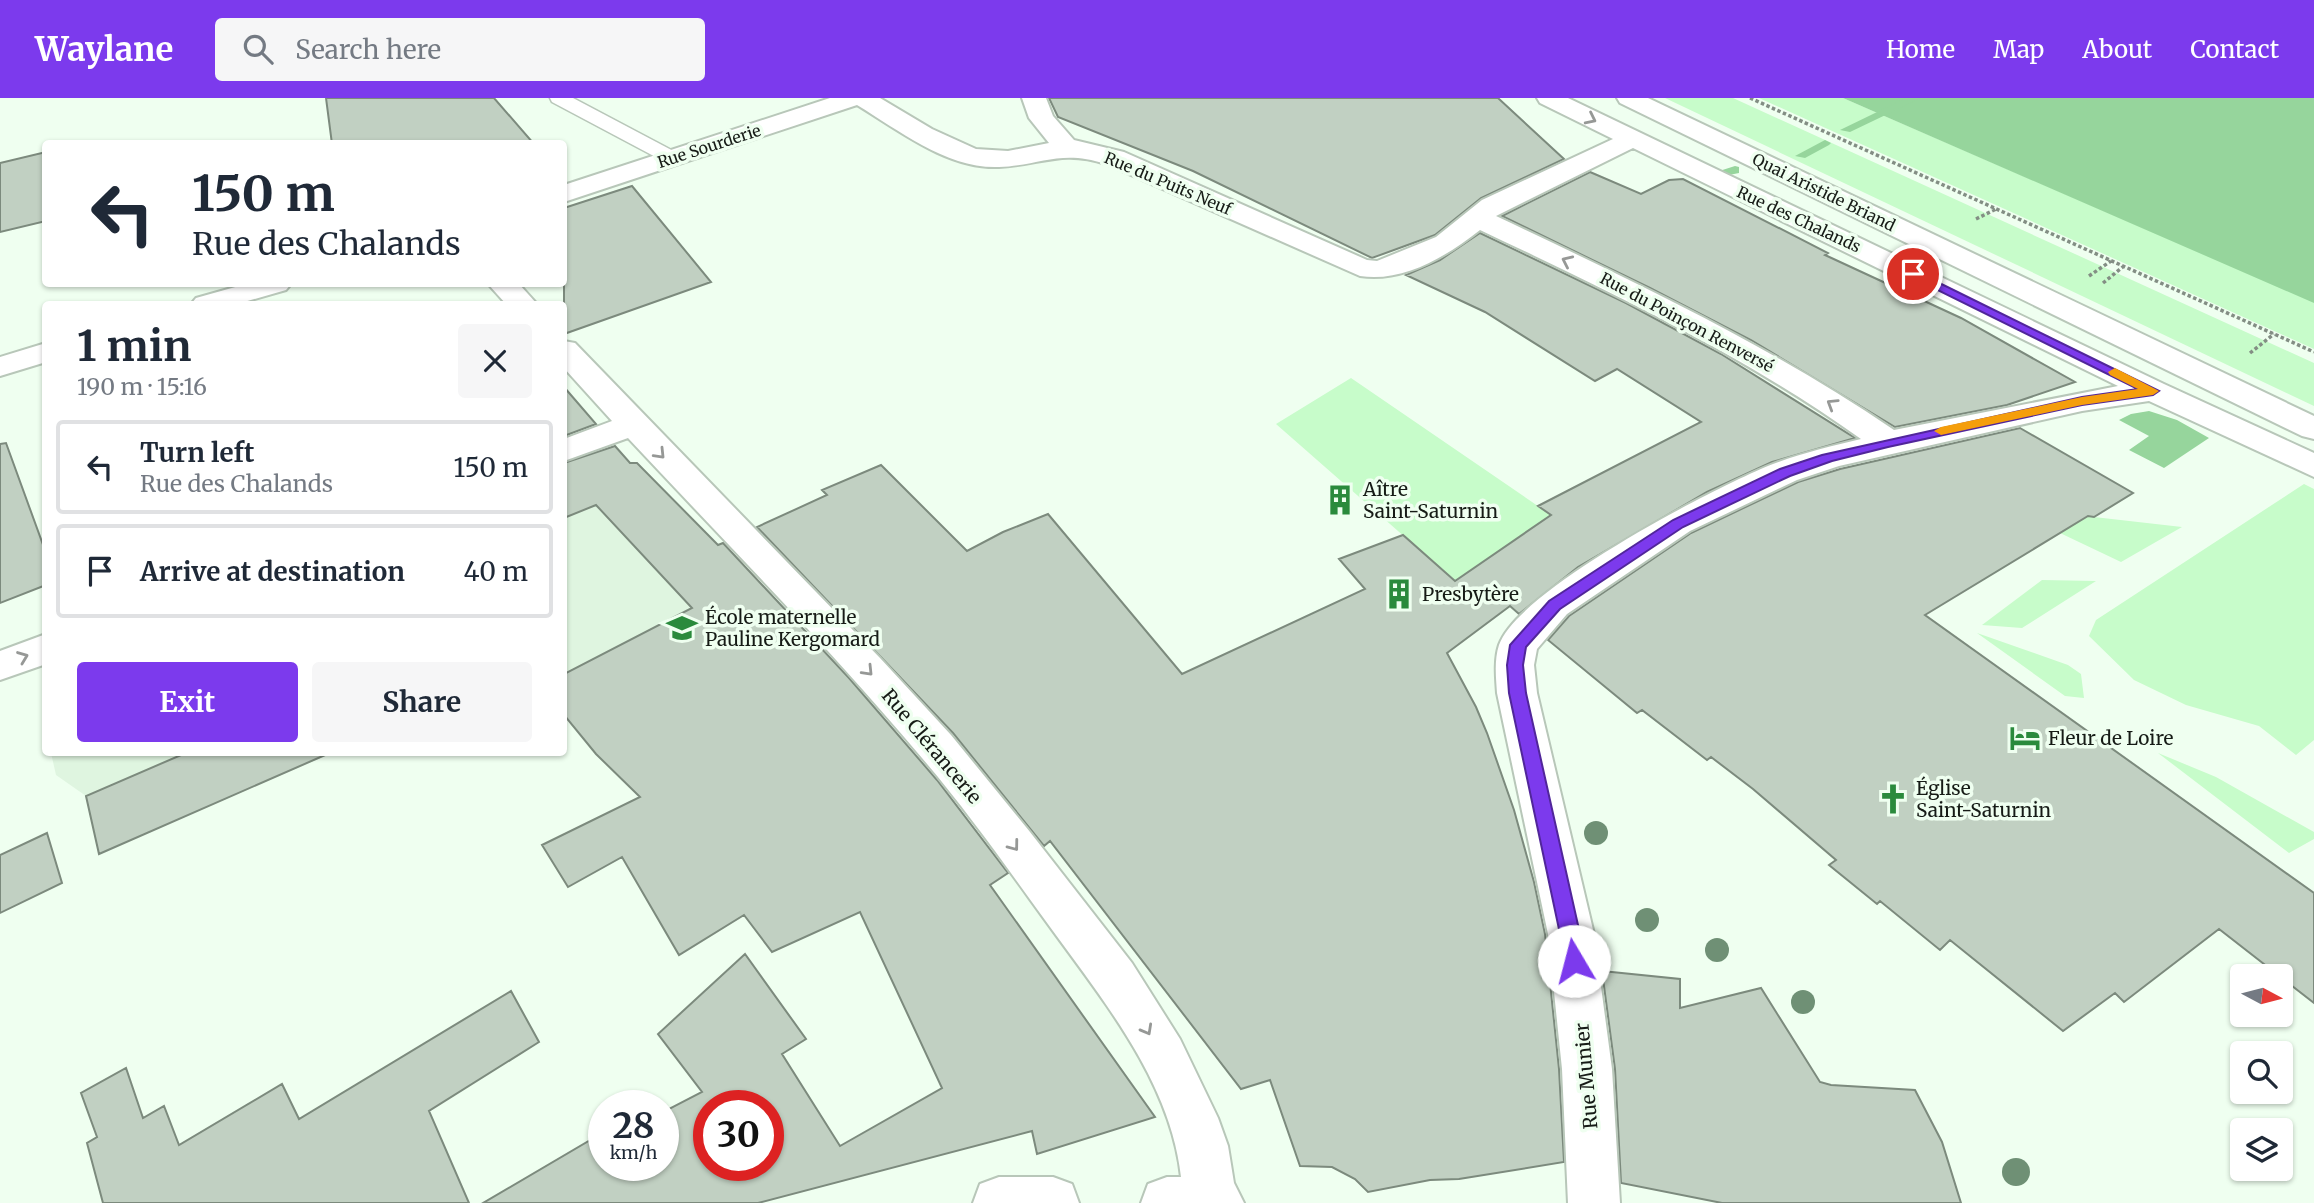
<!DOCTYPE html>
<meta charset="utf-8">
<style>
:root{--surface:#fff;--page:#f6f6f7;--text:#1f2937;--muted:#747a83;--line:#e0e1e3;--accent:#7c3aed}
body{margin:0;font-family:Merriweather,serif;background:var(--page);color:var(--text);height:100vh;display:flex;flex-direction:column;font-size:26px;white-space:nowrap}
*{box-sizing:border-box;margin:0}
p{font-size:23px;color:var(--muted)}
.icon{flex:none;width:38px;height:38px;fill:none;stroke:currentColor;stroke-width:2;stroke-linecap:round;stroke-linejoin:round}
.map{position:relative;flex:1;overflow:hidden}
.details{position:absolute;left:42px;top:203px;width:525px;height:455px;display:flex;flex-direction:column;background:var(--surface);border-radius:7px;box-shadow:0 2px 5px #0004}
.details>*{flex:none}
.guide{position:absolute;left:42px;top:42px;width:525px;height:147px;border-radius:7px;box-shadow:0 2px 5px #0004;background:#fff;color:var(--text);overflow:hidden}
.needle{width:46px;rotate:97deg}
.fabs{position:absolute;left:2230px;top:866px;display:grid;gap:14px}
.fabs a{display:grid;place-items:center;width:63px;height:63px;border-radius:7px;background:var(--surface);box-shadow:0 2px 5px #0004;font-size:35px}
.speed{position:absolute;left:588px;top:992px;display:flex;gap:14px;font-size:35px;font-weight:700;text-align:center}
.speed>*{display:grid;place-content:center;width:91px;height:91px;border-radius:50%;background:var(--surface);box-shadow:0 2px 5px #0004;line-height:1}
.speed small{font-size:18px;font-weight:400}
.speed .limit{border:10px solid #d22;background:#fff;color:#111}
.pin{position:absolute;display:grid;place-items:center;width:60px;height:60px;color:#fff;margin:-30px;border:4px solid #fff;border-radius:50%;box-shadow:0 2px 7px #0007}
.me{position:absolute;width:77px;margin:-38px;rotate:352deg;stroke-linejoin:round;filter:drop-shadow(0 0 5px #0008)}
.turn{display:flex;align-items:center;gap:24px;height:147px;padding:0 35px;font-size:32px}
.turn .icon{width:91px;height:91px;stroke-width:2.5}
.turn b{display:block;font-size:49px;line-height:60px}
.round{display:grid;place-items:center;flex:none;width:74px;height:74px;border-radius:7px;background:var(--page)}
.head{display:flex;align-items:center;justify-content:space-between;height:119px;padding:0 35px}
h1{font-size:42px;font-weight:700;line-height:52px}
.cta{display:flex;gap:14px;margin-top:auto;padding:14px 35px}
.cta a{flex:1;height:80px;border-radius:7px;background:var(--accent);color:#fff;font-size:28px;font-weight:700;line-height:80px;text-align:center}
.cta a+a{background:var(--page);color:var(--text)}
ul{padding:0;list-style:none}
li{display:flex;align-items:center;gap:21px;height:94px;margin:0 14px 10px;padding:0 21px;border:4px solid var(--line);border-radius:7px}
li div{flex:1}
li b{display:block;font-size:26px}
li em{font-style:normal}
header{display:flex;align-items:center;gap:42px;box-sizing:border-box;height:98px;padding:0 35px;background:var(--accent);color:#fff}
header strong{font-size:33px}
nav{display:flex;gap:38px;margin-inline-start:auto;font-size:24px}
.search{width:490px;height:63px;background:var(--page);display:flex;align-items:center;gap:18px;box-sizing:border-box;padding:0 24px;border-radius:7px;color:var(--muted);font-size:26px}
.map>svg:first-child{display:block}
.built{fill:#dff5e0}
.green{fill:#c7fcca}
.water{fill:#96d59c}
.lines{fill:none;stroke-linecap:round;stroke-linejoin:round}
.stream{fill:#96d59c;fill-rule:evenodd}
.building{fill:#c1d0c2;stroke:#7c8a7d;stroke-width:2;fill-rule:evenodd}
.lane-casing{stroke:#b8c7b9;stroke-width:3}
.street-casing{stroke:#b8c7b9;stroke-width:4}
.secondary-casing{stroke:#b8c7b9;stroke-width:4}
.path{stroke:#838e84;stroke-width:3.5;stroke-dasharray:3.5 2.5;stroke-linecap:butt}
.lane{fill:#fff;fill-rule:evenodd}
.street{fill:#fff;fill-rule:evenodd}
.secondary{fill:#fff;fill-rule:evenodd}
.tree{fill:#6f9075}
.oneway{stroke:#969896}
.route{fill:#7c3aed;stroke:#51269a;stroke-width:2}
.slow{fill:#f59e0b}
.labels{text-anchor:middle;stroke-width:7;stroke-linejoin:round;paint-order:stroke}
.far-street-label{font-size:16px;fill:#161b16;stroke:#effff0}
.poi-label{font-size:19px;fill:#161b16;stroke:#effff0;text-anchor:start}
.street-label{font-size:19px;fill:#161b16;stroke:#effff0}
</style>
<header>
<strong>Waylane</strong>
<div class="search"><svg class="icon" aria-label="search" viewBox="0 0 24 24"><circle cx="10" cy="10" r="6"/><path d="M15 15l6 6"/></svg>Search here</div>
<nav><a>Home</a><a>Map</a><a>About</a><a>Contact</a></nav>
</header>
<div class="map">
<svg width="2314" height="1105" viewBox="0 0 2314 1105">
<rect width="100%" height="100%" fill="#effff0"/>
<path class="built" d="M 606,364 L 637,365 L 858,588 L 775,631 L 626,685 L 564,617 L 564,380 Z
M 51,655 L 332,655 L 99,756 L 86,698 L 56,677 Z"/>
<path class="green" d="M 1665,0 L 1733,0 L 2314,265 L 2314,308 Z
M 1759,0 L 1843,0 L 2314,204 L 2314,251 Z
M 1351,280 L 1551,417 L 1455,483 L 1276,326 Z
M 2304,386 L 2314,391 L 2314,642 L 2296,657 L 2259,628 L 2186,607 L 2134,582 L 2089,538 L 2096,522 Z
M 2088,418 L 2094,419 L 2182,429 L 2121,464 L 2060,435 Z
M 2042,482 L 2096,483 L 2022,530 L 1982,527 Z
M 1977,535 L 2068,567 L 2081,576 L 2084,600 L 2065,598 Z
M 2158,655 L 2216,679 L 2314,734 L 2314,741 L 2289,755 Z"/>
<path class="water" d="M 1843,0 L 2314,0 L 2314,205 Z
M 2149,313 L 2177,322 L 2209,340 L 2164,370 L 2129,352 L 2149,338 L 2119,322 L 2131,316 Z"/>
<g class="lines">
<path class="stream" d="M 1906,0 L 1921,0 L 1850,34 L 1840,32 Z
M 1825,42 L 1831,45 L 1829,47 L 1805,60 L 1795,58 Z
M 1735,68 L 1739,69 L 1739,75 L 1719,79 L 1713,75 Z"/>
</g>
<path class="building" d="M 326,0 L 494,0 L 534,46 L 332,46 Z
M 1049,0 L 1498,0 L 1564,61 L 1481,100 L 1435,137 L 1372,160 L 1193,73 L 1058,19 Z
M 46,54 L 46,123 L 0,134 L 0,65 Z
M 1590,74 L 1641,96 L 1669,82 L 1683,81 L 1828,155 L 1825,157 L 1961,220 L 2075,284 L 2007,307 L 1895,329 L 1751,242 L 1650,190 L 1502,118 Z
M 632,88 L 711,184 L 564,236 L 564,110 Z
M 1480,135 L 1626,205 L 1721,256 L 1855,340 L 1772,364 L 1707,394 L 1578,469 L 1519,516 L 1510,508 L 1447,555 L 1476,609 L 1487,635 L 1514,712 L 1534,784 L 1545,836 L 1559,971 L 1564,1064 L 1459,1081 L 1430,1082 L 1368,1094 L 1355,1081 L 1332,1069 L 1300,1068 L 1270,982 L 1241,991 L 1050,743 L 1044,748 L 953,635 L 757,429 L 827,397 L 822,392 L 881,367 L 967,453 L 1003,434 L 1048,416 L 1182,576 L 1365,491 L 1339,461 L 1403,437 L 1455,483 L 1551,417 L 1538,408 L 1701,324 L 1617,271 L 1595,283 L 1485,214 L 1406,177 L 1440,162 Z
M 564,289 L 596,326 L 564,338 Z
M 2020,330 L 2133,395 L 2094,419 L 2088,418 L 1925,517 L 2314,795 L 2314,905 L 2219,831 L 2124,904 L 2115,895 L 2063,933 L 1950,842 L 1940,852 L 1880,803 L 1877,806 L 1829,767 L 1836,762 L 1753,691 L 1711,659 L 1707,662 L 1642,612 L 1637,615 L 1548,542 L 1569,518 L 1691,435 L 1798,384 L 1840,371 Z
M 6,345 L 46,455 L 46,487 L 0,505 L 0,346 Z
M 615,348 L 630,365 L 637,365 L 718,447 L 723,445 L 849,580 L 937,682 L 1008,775 L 990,787 L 1155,1019 L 1037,1056 L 1032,1033 L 758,1105 L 483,1105 L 604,1034 L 604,1068 L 663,1068 L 663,1014 L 702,994 L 658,936 L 745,856 L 806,941 L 782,956 L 840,1048 L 942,990 L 860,814 L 772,854 L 744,817 L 679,857 L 622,759 L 568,789 L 542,747 L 640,699 L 596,656 L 564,617 L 564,576 L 692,510 L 596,407 L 564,420 L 564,365 ZM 709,1008 L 768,1008 L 768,1068 L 709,1068 Z
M 188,654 L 332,654 L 99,756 L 86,698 Z
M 47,735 L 62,785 L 0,815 L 0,757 Z
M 1602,873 L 1680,881 L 1680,910 L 1761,890 L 1820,984 L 1831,987 L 1915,992 L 1942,1044 L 1961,1105 L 1722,1105 L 1621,1085 L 1615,971 Z
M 511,893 L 539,944 L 429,1013 L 469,1105 L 103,1105 L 87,1045 L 97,1039 L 81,995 L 126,970 L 143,1020 L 164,1008 L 179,1047 L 282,986 L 299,1021 Z"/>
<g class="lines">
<g class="lane-casing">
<path id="lane" d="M 550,0 L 573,0 L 679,56 L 682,60 L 679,64 L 665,64 L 552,4 Z"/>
</g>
<g class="street-casing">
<path id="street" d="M 830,0 L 880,0 L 932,31 L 976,51 L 1008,53 L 1049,45 L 1029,20 L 1022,0 L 1046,0 L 1053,18 L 1074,42 L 1124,54 L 1367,162 L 1377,163 L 1436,139 L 1482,102 L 1613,41 L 1540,5 L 1537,0 L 1568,0 L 2164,286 L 2314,355 L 2314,379 L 2149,303 L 2082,313 L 1839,368 L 1797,382 L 1690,433 L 1567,516 L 1537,551 L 1534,567 L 1537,595 L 1594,836 L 1612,971 L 1620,1105 L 1568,1105 L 1562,971 L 1548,836 L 1497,595 C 1496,580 1494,562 1499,547 C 1519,491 1715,389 1773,366 C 1802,355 1832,348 1861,341 C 1742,256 1611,194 1480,132 C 1447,158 1403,185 1360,178 L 1106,66 C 1061,51 1042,67 999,69 C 947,71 900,33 857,7 L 564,104 L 564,87 ZM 1633,50 L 2118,288 L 1894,332 C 1769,247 1633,183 1496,118 Z
M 246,186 L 291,186 L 286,192 L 237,206 L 191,206 L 196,200 Z
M 488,186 L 519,186 L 537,206 L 506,206 Z
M 564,243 L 575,245 L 880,560 L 951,637 L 1030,734 L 1132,865 L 1180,941 L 1218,1020 L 1228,1048 L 1234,1085 L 1244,1105 L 1141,1105 L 1148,1086 L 1167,1079 L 1181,1079 C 1171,986 1106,906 1053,833 C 1010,774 969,715 922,660 C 829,549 727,446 628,340 L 564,363 L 564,341 L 612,323 L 564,270 Z
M 46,245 L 46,264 L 0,278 L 0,259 Z
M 46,536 L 46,566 L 0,582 L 0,553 Z
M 999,1079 L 1053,1079 L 1072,1086 L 1079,1105 L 973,1105 L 980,1086 Z"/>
</g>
<g class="secondary-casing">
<path id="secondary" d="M 1617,0 L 1648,0 L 2314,318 L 2314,341 L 2302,338 L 1620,5 Z"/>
</g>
<path class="path" d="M 1750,0 L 2314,254
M 1976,121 L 1996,111
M 2089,178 L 2111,163
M 2103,185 L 2124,168
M 2250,255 L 2274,236"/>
<use href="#lane" class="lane"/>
<use href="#street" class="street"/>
<use href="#secondary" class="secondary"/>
</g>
<g class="tree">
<circle cx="1596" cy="735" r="12"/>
<circle cx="1647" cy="822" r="12"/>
<circle cx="1717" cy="852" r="12"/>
<circle cx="1803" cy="904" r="12"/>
<circle cx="2016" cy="1074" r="14"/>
</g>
<defs><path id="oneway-chevron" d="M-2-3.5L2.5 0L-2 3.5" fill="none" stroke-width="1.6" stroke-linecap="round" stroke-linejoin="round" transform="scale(1.75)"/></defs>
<g class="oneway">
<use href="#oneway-chevron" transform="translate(1591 21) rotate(26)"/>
<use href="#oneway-chevron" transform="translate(1567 163) rotate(-155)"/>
<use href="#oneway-chevron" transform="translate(1832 306) rotate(-148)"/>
<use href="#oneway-chevron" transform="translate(660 356) rotate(46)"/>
<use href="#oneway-chevron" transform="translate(23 559) rotate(-21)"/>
<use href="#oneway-chevron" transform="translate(868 573) rotate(46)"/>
<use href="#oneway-chevron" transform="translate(1014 748) rotate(53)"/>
<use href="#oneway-chevron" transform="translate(1147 932) rotate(61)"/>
</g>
<path class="route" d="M 1913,172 L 2159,293 L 2153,297 L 2082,307 L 1888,349 L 1832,363 L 1790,378 L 1683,429 L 1560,511 L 1526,549 L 1523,567 L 1526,595 L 1580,836 L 1584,863 L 1581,869 L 1574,872 L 1567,869 L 1509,595 L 1507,567 L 1510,547 L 1549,503 L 1673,422 L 1780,371 L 1822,357 L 2082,299 L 2138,291 L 1909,178 L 1909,173 Z"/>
<path class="slow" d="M 2115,270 L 2159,293 L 2153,297 L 2082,307 L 1941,337 L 1934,333 L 1941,329 L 2082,299 L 2138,291 L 2110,277 L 2108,274 Z"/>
<defs>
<g id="building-bare" transform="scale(2.415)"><path d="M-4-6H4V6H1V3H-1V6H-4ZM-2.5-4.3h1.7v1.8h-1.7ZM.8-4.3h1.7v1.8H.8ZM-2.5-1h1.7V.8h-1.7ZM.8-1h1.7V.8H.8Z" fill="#2a8a3c" stroke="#effff0" stroke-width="2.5" paint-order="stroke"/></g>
<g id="school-bare" transform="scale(2.415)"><path d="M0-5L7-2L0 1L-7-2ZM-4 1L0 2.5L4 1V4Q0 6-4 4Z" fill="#2a8a3c" stroke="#effff0" stroke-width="2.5" paint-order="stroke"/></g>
<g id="hotel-bare" transform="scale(2.415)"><path d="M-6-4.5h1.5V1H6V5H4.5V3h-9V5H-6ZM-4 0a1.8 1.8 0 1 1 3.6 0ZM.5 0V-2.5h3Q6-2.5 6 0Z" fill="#2a8a3c" stroke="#effff0" stroke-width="2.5" paint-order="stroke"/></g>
<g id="church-bare" transform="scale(2.415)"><path d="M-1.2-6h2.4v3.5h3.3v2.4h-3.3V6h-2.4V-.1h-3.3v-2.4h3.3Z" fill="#2a8a3c" stroke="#effff0" stroke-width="2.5" paint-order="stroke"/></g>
</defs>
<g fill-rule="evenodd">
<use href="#building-bare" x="1340" y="402"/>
<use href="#building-bare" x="1399" y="496"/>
<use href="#school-bare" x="682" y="530"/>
<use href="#hotel-bare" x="2025" y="640"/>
<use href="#church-bare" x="1893" y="701"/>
</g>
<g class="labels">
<g class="far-street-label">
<text transform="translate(709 48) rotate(-18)" y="6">Rue Sourderie</text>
<text transform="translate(1168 85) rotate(23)" y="6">Rue du Puits Neuf</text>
<text transform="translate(1824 94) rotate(26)" y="6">Quai Aristide Briand</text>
<text transform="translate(1799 121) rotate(25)" y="6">Rue des Chalands</text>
<text transform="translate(1687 224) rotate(28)" y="6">Rue du Poinçon Renversé</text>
</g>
<g class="poi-label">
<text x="1363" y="398">Aître<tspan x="1363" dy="22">Saint-Saturnin</tspan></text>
<text x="1422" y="503">Presbytère</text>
<text x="705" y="526">École maternelle<tspan x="705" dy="22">Pauline Kergomard</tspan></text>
<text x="2048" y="647">Fleur de Loire</text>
<text x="1916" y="697">Église<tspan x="1916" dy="22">Saint-Saturnin</tspan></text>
</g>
<g class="street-label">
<text transform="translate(932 648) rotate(50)" y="7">Rue Clérancerie</text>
<text transform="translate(1586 978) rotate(-95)" y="7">Rue Munier</text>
</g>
</g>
</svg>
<div class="fabs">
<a><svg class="needle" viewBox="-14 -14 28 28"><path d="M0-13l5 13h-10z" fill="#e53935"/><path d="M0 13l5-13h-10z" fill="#747a83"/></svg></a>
<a><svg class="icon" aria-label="search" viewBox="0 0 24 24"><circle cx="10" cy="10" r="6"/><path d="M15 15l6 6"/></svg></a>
<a><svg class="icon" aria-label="layers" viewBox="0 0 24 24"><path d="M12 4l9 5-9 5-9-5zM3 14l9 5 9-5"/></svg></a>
</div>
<div class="speed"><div>28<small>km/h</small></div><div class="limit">30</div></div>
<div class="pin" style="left:1913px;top:176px;background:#d93025"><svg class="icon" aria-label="arrive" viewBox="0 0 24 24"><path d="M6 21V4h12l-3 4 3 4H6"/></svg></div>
<svg class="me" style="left:1574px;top:863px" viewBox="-20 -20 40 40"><circle r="19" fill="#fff"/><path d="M0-13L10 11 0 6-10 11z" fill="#7c3aed"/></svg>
<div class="guide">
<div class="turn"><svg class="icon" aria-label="left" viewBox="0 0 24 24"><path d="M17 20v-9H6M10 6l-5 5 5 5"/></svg><div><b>150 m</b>Rue des Chalands</div></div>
</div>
<section class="details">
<div class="head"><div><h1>1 min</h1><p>190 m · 15:16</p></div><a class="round"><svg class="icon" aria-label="close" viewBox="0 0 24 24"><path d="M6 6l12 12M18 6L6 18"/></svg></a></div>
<ul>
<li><svg class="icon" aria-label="left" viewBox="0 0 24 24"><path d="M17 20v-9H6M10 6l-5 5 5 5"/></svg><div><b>Turn left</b><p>Rue des Chalands</p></div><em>150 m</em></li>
<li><svg class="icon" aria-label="arrive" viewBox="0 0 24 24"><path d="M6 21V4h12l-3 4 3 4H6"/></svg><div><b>Arrive at destination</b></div><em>40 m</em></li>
</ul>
<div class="cta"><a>Exit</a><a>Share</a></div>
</section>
</div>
